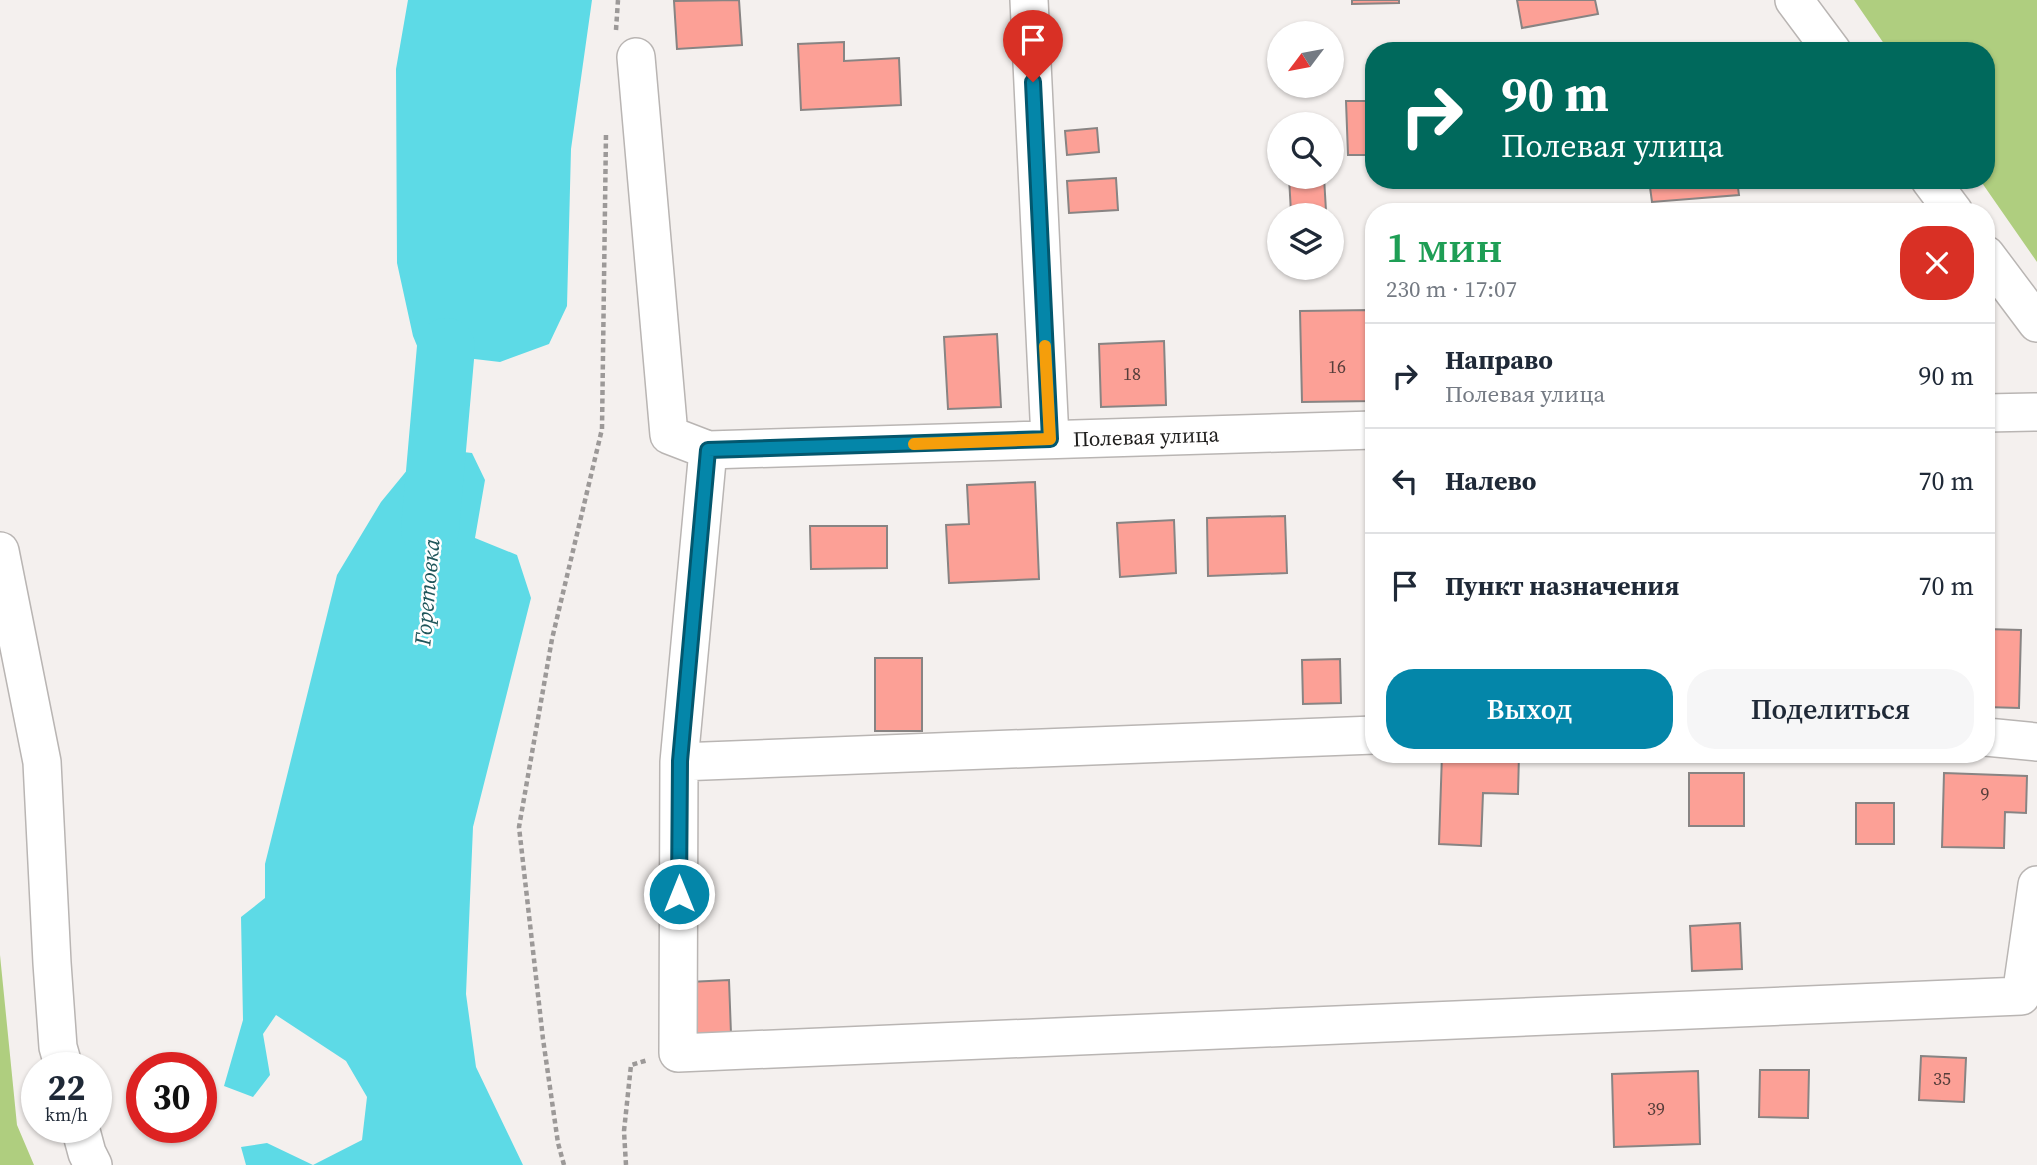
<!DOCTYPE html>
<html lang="ru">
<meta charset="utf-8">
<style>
:root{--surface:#fff;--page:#f6f6f7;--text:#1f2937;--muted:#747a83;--line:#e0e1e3;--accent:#0486a9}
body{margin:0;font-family:"Source Serif 4",serif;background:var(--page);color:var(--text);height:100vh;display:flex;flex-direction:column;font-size:26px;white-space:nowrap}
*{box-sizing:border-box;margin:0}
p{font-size:23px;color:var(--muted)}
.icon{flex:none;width:38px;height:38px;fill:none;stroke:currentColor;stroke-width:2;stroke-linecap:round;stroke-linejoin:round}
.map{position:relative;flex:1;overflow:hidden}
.details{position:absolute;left:1365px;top:203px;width:630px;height:560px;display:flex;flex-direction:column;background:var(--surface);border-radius:28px;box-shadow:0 2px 5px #0004}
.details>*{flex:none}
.banner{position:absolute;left:1365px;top:42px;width:630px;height:147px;border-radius:28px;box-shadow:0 2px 5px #0004;background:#00695c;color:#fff;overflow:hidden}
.needle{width:46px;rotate:238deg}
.fabs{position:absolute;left:1267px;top:21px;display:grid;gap:14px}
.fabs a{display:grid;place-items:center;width:77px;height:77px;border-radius:50%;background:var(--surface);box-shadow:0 2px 5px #0004;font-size:35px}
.speed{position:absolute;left:21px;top:1052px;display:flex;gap:14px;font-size:35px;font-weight:700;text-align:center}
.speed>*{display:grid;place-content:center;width:91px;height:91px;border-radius:50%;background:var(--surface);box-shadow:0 2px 5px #0004;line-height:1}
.speed small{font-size:18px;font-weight:400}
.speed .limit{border:10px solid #d22;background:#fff;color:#111}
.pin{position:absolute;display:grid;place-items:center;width:60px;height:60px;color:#fff;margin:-72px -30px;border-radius:50% 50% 50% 0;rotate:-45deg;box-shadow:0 0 7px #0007}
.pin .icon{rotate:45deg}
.me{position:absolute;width:77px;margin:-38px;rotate:0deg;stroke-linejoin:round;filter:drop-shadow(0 0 5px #0008)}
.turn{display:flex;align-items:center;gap:24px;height:147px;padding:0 21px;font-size:32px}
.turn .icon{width:91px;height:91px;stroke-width:2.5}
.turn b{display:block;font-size:49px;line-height:60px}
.round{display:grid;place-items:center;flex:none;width:74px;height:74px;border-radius:28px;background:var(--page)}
.head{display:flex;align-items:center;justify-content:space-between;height:119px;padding:0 21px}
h1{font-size:42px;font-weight:600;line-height:52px;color:#1e9e55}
.primary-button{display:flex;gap:14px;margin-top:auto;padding:14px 21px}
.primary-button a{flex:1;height:80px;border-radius:28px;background:var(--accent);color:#fff;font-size:28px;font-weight:600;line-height:80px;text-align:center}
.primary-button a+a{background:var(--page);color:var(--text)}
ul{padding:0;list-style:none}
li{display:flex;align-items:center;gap:21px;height:105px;padding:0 21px;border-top:2px solid var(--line)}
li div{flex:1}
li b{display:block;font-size:26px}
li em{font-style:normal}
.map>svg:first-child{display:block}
.green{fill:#afce7f}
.water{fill:#5ddae6}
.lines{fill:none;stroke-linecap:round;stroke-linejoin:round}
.river{stroke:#5ddae6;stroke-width:58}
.building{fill:#fca096;stroke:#888483;stroke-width:2}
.minor-casing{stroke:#b9b5b3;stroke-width:40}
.path{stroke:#9c9998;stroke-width:4.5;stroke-dasharray:5 3.5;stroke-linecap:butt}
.minor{stroke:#fff;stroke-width:37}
.route-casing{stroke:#03576e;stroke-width:18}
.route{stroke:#0486a9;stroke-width:12}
.slow{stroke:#f59e0b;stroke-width:12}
.labels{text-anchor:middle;stroke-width:5;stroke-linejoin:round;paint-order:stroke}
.number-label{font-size:18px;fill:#553d3a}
.street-label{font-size:21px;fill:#1d1c1b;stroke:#fffefe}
.water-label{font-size:23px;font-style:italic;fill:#1f555a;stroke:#fffefe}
</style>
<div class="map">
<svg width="2037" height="1165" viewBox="0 0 2037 1165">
<rect width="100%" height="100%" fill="#f4f0ee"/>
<path class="green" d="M 1854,0 L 2037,0 L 2037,262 L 1980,180 L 1986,180 L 1986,51 L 1889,51 Z
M 0,955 L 17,1125 L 34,1165 L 0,1165 Z"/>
<path class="water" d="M 408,0 L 592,0 L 571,149 L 567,306 L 549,344 L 500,362 L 466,358 L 458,378 L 466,404 L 460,422 L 439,425 L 424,419 L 429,375 L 413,336 L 397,263 L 396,69 Z
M 437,449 L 472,453 L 485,480 L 475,538 L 517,555 L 531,598 L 473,827 L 466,994 L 476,1067 L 523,1165 L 313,1165 L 362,1140 L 367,1097 L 346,1061 L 276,1015 L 263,1034 L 270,1075 L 253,1097 L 224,1086 L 243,1020 L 241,917 L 265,898 L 265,864 L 337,575 L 381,502 L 422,452 Z
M 267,1143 L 313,1165 L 246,1165 L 241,1147 Z"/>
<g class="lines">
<path class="river" d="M 430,529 L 446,347"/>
</g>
<path class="building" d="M 739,0 L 742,45 L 677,49 L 674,1 Z
M 1352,0 L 1399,0 L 1399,3 L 1352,4 Z
M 1517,0 L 1595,0 L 1598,14 L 1522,28 Z
M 844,42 L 844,61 L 899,58 L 901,105 L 801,110 L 798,44 Z
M 1346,101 L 1374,101 L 1374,155 L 1348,155 Z
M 1097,128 L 1099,152 L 1067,155 L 1065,131 Z
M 1289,177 L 1324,177 L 1326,211 L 1291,213 Z
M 1116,178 L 1118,210 L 1069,213 L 1067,181 Z
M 1649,180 L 1737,180 L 1739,195 L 1652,202 Z
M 1371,310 L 1372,333 L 1374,333 L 1374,401 L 1302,402 L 1300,311 Z
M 997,334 L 1001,407 L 948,409 L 944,337 Z
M 1164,341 L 1166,405 L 1101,407 L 1099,344 Z
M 1035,482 L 1039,579 L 949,583 L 946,525 L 969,524 L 967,485 Z
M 1285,516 L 1287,573 L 1208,576 L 1207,518 Z
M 1366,516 L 1374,516 L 1374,576 L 1369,576 Z
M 1174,520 L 1176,573 L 1120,577 L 1117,523 Z
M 810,526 L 887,526 L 887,568 L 811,569 Z
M 1986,629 L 2021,630 L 2019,708 L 1986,707 Z
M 875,658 L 922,658 L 922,731 L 875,731 Z
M 1340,659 L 1341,703 L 1303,704 L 1302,660 Z
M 1442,754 L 1519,754 L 1518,794 L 1483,793 L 1481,846 L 1439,844 Z
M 1689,773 L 1744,773 L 1744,826 L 1689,826 Z
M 1944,773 L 2027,776 L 2026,813 L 2005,812 L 2004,848 L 1942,847 Z
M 1856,803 L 1894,803 L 1894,844 L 1856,844 Z
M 1740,923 L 1742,969 L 1692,971 L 1690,926 Z
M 729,980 L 731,1034 L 691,1036 L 689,982 Z
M 1921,1056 L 1966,1058 L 1964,1102 L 1919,1100 Z
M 1760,1070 L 1809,1070 L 1808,1118 L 1759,1117 Z
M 1698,1071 L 1700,1144 L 1614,1147 L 1612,1074 Z"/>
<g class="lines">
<g class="minor-casing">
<path id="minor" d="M 1029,0 L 1050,439
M 1794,0 L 1832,51
M 636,57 L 669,435 L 708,450 L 679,762 L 678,1053 L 2021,996 L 2037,885
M 1930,180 L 1954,212
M 1986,255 L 2037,323
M 1986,413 L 2037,412
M 708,450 L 1374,430
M 0,551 L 42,762 L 52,963 L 58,1047 L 64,1068
M 1986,737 L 2037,742
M 679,762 L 1374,735
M 80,1127 L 87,1153 L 93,1165"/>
</g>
<path class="path" d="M 616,30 L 618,0
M 564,1165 L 558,1143 L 543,1039 L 519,827 L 552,639 L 602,429 L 606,133
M 626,1165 L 624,1131 L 631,1065 L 648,1060"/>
<use href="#minor" class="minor"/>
</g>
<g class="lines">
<g class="route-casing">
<path id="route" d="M 679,894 L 680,761 L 708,450 L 1050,439 L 1033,82"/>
</g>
<use href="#route" class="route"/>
<path class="slow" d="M 914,444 L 1050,439 L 1045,346"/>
</g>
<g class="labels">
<g class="number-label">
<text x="1337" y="373">16</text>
<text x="1132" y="380">18</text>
<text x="1985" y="800">9</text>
<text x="1942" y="1085">35</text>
<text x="1656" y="1115">39</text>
</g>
<g class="street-label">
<text transform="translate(1146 437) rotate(-2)" y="7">Полевая улица</text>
</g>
<g class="water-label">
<text transform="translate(427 592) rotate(-85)" y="8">Горетовка</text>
</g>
</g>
</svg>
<div class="fabs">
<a><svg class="needle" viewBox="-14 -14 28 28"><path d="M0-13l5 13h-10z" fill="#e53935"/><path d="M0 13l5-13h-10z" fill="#747a83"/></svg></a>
<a><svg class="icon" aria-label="search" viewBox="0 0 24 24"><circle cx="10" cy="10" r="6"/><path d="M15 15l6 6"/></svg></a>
<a><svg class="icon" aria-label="layers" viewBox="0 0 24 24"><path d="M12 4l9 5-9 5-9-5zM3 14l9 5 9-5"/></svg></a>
</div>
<div class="speed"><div>22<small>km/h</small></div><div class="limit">30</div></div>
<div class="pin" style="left:1033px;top:82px;background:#d93025"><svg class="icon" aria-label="arrive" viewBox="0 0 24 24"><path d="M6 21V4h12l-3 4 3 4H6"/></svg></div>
<svg class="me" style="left:679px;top:894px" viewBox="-20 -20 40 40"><circle r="17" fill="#0486a9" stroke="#fff" stroke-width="3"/><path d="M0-11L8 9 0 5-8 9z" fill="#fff"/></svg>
<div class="banner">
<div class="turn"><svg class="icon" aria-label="right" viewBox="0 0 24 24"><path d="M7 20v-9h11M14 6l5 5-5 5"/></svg><div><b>90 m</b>Полевая улица</div></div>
</div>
<section class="details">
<div class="head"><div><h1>1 мин</h1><p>230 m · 17:07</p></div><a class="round" style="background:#d93025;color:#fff"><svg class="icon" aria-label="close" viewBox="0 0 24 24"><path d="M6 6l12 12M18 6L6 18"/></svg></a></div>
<ul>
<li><svg class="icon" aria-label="right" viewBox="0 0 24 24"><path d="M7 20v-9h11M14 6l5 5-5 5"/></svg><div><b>Направо</b><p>Полевая улица</p></div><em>90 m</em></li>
<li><svg class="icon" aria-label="left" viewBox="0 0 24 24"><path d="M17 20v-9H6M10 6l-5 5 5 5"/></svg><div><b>Налево</b></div><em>70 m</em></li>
<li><svg class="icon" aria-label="arrive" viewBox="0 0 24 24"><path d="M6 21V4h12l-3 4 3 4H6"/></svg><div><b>Пункт назначения</b></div><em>70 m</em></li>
</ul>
<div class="primary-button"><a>Выход</a><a>Поделиться</a></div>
</section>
</div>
